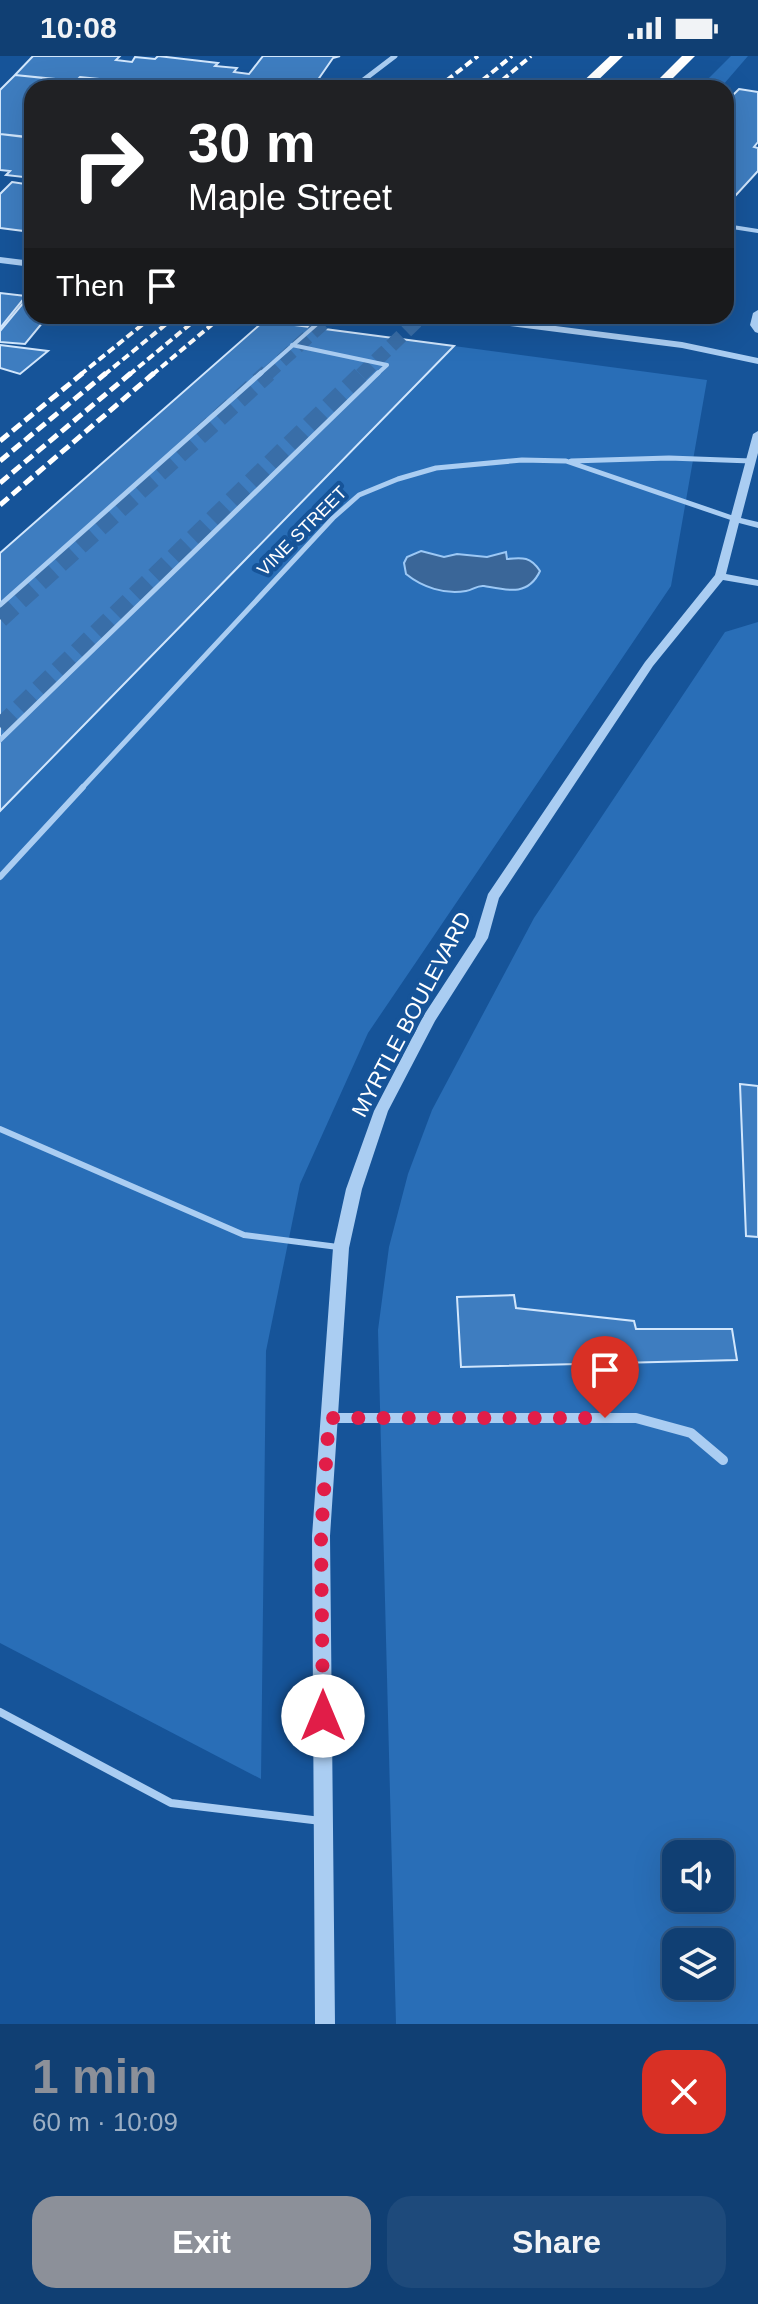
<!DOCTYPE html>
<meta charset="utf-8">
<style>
:root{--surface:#103f73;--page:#1e4a7b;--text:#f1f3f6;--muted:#9cafc4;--line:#305885;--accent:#8c9099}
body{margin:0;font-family:Arial,sans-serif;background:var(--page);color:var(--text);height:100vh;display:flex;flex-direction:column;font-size:30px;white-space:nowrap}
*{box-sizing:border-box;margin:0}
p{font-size:26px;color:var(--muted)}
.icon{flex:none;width:44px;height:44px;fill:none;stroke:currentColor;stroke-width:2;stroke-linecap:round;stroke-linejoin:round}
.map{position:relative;height:1968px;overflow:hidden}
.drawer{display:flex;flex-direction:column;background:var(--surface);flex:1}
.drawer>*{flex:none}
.banner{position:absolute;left:24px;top:24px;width:710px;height:244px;border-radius:24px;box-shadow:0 8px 32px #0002,0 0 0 2px var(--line);background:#202124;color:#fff;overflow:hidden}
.fabs{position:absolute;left:662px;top:1784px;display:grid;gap:16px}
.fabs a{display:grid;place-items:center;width:72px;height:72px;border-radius:16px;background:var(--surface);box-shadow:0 8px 32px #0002,0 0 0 2px var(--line);font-size:40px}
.pin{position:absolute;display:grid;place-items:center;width:68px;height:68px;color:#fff;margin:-82px -34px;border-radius:50% 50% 50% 0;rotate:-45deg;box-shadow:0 0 8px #0007}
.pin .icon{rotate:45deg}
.me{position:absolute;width:88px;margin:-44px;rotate:0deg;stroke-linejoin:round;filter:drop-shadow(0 0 6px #0008)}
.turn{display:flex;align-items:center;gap:28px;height:168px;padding:0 32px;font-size:36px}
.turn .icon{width:104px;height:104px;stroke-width:2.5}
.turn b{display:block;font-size:56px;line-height:68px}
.then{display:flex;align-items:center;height:76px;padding:0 32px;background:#0003;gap:16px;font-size:30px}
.round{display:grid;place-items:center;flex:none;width:84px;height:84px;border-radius:24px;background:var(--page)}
.overview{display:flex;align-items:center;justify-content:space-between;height:136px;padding:0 32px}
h1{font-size:48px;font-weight:800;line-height:60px;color:var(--accent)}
.button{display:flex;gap:16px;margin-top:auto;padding:16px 32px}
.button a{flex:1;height:92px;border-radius:24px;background:var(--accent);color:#fff;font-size:32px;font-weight:800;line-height:92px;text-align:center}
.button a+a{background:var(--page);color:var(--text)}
.status{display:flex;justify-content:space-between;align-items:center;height:56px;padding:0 40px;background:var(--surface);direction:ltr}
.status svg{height:22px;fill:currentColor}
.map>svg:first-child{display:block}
.green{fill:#296eb7;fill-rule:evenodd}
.water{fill:#3a6698;stroke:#9cc8f5;stroke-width:2}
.building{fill:#3e7dc0;stroke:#d1e6fc;stroke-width:2}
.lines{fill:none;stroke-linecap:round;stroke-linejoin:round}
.motorway-tunnel-far1{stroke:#396ea8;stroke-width:14;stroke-dasharray:14 7;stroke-linecap:butt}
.motorway-tunnel{stroke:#396ea8;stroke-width:18;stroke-dasharray:18 9;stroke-linecap:butt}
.service-far3{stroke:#aacdf2;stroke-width:4}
.service-far2{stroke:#aacdf2;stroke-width:5}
.service-far1{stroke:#aacdf2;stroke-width:6}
.service{stroke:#aacdf2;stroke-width:8}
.minor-far1{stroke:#aacdf2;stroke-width:5}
.minor{stroke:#aacdf2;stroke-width:10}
.tertiary{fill:#aacdf2;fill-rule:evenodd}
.motorway{fill:#fff;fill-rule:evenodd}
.rail-far1{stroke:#fff;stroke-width:4;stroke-dasharray:8 4;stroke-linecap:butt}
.rail{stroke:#fff;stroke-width:5;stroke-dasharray:11 5;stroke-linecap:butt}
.route{stroke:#e11d48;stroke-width:14;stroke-dasharray:0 25.2}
.labels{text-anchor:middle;stroke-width:8;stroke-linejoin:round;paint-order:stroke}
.far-street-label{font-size:18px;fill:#fff;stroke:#165499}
.street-label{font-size:22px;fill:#fff;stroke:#165499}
</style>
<div class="status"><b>10:08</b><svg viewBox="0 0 49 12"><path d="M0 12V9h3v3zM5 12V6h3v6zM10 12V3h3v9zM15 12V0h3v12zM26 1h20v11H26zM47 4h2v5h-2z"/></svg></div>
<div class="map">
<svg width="758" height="1968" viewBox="0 0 758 1968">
<rect width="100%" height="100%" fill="#165499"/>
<path class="green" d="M 731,0 L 748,0 L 723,29 L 731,32 L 726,37 L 726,32 L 699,32 Z
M 454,290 L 707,324 L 671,530 L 368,977 L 300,1128 L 266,1295 L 261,1723 L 0,1587 L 0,755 Z
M 758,566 L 758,1968 L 396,1968 L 378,1274 L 389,1191 L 408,1118 L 432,1054 L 534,862 L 725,576 ZM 676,1798 L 720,1798 L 720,1842 L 676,1842 ZM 676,1886 L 720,1886 L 720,1930 L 676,1930 Z"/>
<path class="water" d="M 421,495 L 444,501 L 457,498 L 487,501 L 506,496 L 507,503 C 523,501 531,501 540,515 C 528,541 506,534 484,530 C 477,529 473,534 466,535 C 445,539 422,531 406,518 L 404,507 L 407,501 Z"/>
<path class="building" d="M 33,0 L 120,0 L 116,4 L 132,6 L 135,1 L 155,3 L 158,0 L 218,7 L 215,10 L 237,12 L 234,16 L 249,18 L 263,0 L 340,0 L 333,2 L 315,28 L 307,27 L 304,32 L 189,32 L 80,21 L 76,25 L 15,19 Z
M 15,19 L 63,24 L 51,32 L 32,32 L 32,78 L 29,81 L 0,78 L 0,34 Z
M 739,33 L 758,36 L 758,86 L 754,91 L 758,92 L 758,115 L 726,150 L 726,46 Z
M 0,78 L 32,82 L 32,122 L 6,119 L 10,115 L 0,114 Z
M 12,126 L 32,129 L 32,176 L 0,172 L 0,138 Z
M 0,237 L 26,240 L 0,272 Z
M 24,246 L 32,247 L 32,260 L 48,260 L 25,288 L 0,286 L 0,275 Z
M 264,265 L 454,290 L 0,755 L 0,497 Z
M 0,289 L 48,295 L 20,318 L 0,312 Z
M 740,1028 L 758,1030 L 758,1181 L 746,1180 Z
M 514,1239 L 516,1252 L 634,1265 L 636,1273 L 732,1273 L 737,1304 L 461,1311 L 457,1241 Z"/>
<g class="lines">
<path class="motorway-tunnel-far1" d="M 266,319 L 331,260
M 361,319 L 422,260"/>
<path class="motorway-tunnel" d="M 0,563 L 268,317
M 0,671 L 363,317"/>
<path class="service-far3" d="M 726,170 L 758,175
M 292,289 L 387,309 L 376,319
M 259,319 L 326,260"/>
<path class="service-far2" d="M 571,405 L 669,402 L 751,405
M 0,549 L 261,317
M 0,684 L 378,317
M 81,733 L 333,462 L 359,439 L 398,423 L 436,412 L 522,404 L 566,405 L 738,464"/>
<path class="service-far1" d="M 0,821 L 83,731
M 0,1073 L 244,1179 L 338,1191"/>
<path class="service" d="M 0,1656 L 171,1747 L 321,1765"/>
<path class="minor-far1" d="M 353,32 L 395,0"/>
<path class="minor" d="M 330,1362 L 636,1362 L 691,1377 L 723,1404"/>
<path class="tertiary" d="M 0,201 L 32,205 L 32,211 L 0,207 Z
M 758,254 L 758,277 L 755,276 L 750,269 L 753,257 Z
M 450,260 L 476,260 L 682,286 L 758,302 L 758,308 L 682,292 L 455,263 Z
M 758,375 L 758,397 L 741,462 L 758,466 L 758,472 L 739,467 L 726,518 L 758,524 L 758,530 L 723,524 L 653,610 L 499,842 L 488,882 L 435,965 L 388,1055 L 362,1133 L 349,1192 L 330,1480 L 335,1968 L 315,1968 L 312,1480 L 333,1192 L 346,1133 L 374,1055 L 424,959 L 475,881 L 488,838 L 645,606 L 715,519 L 753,378 Z"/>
<path class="motorway" d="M 610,0 L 623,0 L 590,32 L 576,32 Z
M 682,0 L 695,0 L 663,32 L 650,32 Z"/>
<path class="rail-far1" d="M 437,32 L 478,0
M 473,32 L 512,0
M 493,32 L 531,0
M 80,319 L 153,260
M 104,319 L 176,260
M 129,319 L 200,260
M 152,319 L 222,260"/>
<path class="rail" d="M 0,385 L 83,317
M 0,405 L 106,317
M 0,427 L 131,317
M 0,449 L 154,317"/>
</g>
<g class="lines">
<path class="route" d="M 323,1660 L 321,1480 L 329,1362 L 605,1362"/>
</g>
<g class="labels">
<g class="far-street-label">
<text transform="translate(302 475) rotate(-45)" y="6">VINE STREET</text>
</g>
<g class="street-label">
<text transform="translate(411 958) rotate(-62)" y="8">MYRTLE BOULEVARD</text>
</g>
</g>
</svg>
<div class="fabs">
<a><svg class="icon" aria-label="sound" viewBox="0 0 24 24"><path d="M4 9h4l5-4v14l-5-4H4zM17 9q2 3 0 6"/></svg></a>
<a><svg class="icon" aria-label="layers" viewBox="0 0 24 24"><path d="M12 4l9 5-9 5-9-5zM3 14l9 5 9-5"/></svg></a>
</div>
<div class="pin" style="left:605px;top:1362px;background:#d93025"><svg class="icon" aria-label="arrive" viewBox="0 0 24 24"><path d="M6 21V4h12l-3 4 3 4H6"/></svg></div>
<svg class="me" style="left:323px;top:1660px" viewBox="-20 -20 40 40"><circle r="19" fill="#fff"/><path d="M0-13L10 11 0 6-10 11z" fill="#e11d48"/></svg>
<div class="banner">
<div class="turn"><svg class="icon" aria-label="right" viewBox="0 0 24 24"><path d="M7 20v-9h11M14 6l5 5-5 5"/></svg><div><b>30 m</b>Maple Street</div></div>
<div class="then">Then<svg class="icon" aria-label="arrive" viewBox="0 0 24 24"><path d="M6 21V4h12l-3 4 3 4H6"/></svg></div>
</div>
</div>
<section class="drawer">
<div class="overview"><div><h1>1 min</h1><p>60 m · 10:09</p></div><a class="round" style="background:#d93025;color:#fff"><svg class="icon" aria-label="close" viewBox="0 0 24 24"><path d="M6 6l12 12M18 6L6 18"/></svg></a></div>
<div class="button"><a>Exit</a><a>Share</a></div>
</section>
